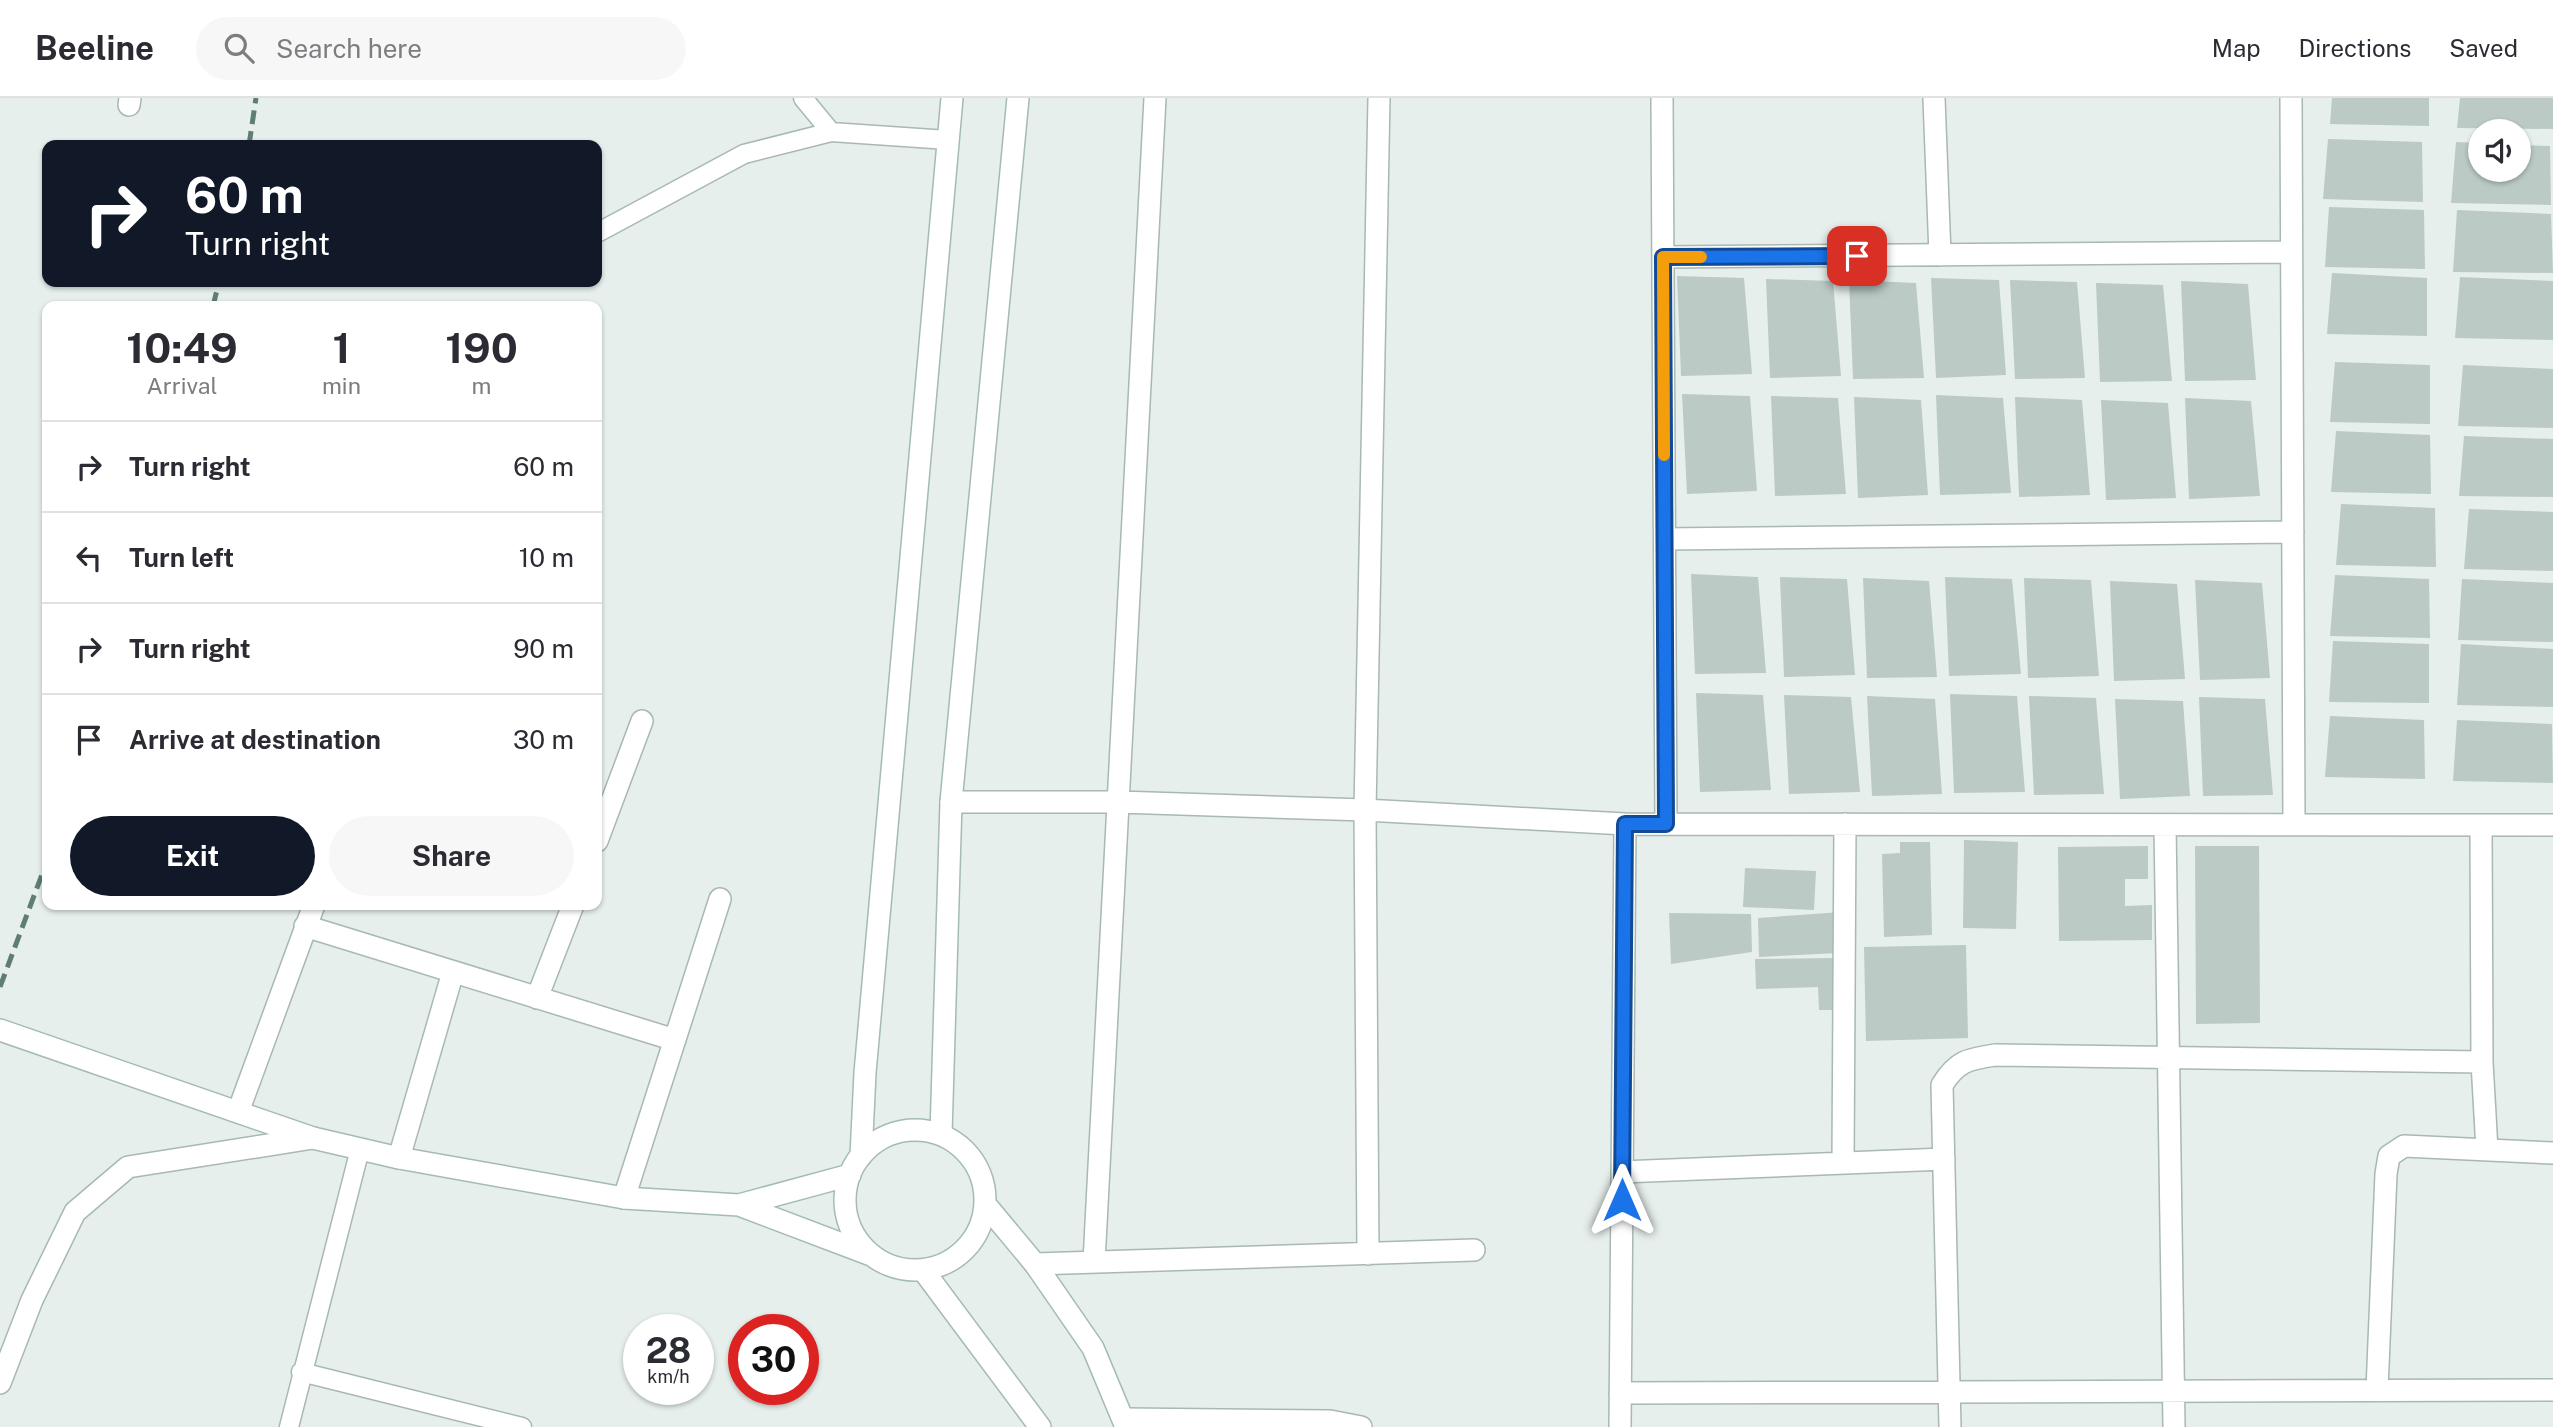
<!DOCTYPE html>
<style>
:root{--surface:#fff;--page:#f7f7f7;--text:#2b2b33;--muted:#7c7c81;--line:#e1e1e2;--accent:#111827}
body{margin:0;font-family:"Public Sans",sans-serif;background:var(--page);color:var(--text);height:100vh;display:flex;flex-direction:column;font-size:26px;white-space:nowrap}
*{box-sizing:border-box;margin:0}
p{font-size:23px;color:var(--muted)}
.icon{flex:none;width:38px;height:38px;fill:none;stroke:currentColor;stroke-width:2;stroke-linecap:round;stroke-linejoin:round}
.map{position:relative;flex:1;overflow:hidden}
.details{position:absolute;left:42px;top:203px;width:560px;height:609px;display:flex;flex-direction:column;background:var(--surface);border-radius:14px;box-shadow:0 2px 5px #0004}
.details>*{flex:none}
.guide{position:absolute;left:42px;top:42px;width:560px;height:147px;border-radius:14px;box-shadow:0 2px 5px #0004;background:#111827;color:#fff;overflow:hidden}
.buttons{position:absolute;left:2468px;top:21px;display:grid;gap:14px}
.buttons a{display:grid;place-items:center;width:63px;height:63px;border-radius:50%;background:var(--surface);box-shadow:0 2px 5px #0004;font-size:35px}
.speed{position:absolute;left:623px;top:1216px;display:flex;gap:14px;font-size:35px;font-weight:700;text-align:center}
.speed>*{display:grid;place-content:center;width:91px;height:91px;border-radius:50%;background:var(--surface);box-shadow:0 2px 5px #0004;line-height:1}
.speed small{font-size:18px;font-weight:400}
.speed .limit{border:10px solid #d22;background:#fff;color:#111}
.pin{position:absolute;display:grid;place-items:center;width:60px;height:60px;color:#fff;margin:-30px;border-radius:14px;box-shadow:0 4px 10px #0006}
.me{position:absolute;width:77px;margin:-38px;rotate:0deg;stroke-linejoin:round;filter:drop-shadow(0 0 5px #0008)}
.turn{display:flex;align-items:center;gap:24px;height:147px;padding:0 28px;font-size:32px}
.turn .icon{width:91px;height:91px;stroke-width:2.5}
.turn b{display:block;font-size:49px;line-height:60px}
.eta{display:flex;justify-content:space-evenly;align-items:center;height:119px;text-align:center}
.eta b{font-size:42px;font-weight:700;line-height:49px}
.action{display:flex;gap:14px;margin-top:auto;padding:14px 28px}
.action a{flex:1;height:80px;border-radius:42px;background:var(--accent);color:#fff;font-size:28px;font-weight:700;line-height:80px;text-align:center}
.action a+a{background:var(--page);color:var(--text)}
ul{padding:0;list-style:none}
li{display:flex;align-items:center;gap:21px;height:91px;padding:0 28px;border-top:2px solid var(--line)}
li div{flex:1}
li b{display:block;font-size:26px}
li em{font-style:normal}
header{display:flex;align-items:center;gap:42px;box-sizing:border-box;height:98px;padding:0 35px;background:var(--surface);border-bottom:2px solid var(--line)}
header strong{font-size:33px}
nav{display:flex;gap:38px;margin-inline-start:auto;font-size:24px}
.search{width:490px;height:63px;background:var(--page);display:flex;align-items:center;gap:18px;box-sizing:border-box;padding:0 24px;border-radius:38px;color:var(--muted);font-size:26px}
.map>svg:first-child{display:block}
.building{fill:#bbcac4}
.lines{fill:none;stroke-linecap:round;stroke-linejoin:round}
.service-casing{stroke:#a8b8b2;stroke-width:21}
.minor-casing{stroke:#a8b8b2;stroke-width:24}
.secondary-casing{stroke:#a4bbb3;stroke-width:24}
.service{stroke:#fff;stroke-width:18}
.minor{stroke:#fff;stroke-width:21}
.secondary{stroke:#fff;stroke-width:21}
.rail{stroke:#5f7d75;stroke-width:5;stroke-dasharray:14 7;stroke-linecap:butt}
.route-casing{stroke:#114b97;stroke-width:18}
.route{stroke:#1a73e8;stroke-width:12}
.slow{stroke:#f59e0b;stroke-width:12}
</style>
<header>
<strong>Beeline</strong>
<div class="search"><svg class="icon" aria-label="search" viewBox="0 0 24 24"><circle cx="10" cy="10" r="6"/><path d="M15 15l6 6"/></svg>Search here</div>
<nav><a>Map</a><a>Directions</a><a>Saved</a></nav>
</header>
<div class="map">
<svg width="2553" height="1329" viewBox="0 0 2553 1329">
<rect width="100%" height="100%" fill="#e6efeb"/>
<path class="building" d="M 2332,0 L 2429,0 L 2429,28 L 2330,26 Z
M 2460,0 L 2553,0 L 2553,31 L 2457,30 Z
M 2328,41 L 2422,44 L 2423,104 L 2323,101 Z
M 2456,44 L 2480,45 L 2480,72 L 2518,72 L 2518,47 L 2550,48 L 2551,107 L 2451,105 Z
M 2329,109 L 2424,112 L 2425,171 L 2325,169 Z
M 2457,112 L 2551,116 L 2553,175 L 2453,174 Z
M 2332,175 L 2427,180 L 2427,238 L 2327,236 Z
M 1677,178 L 1744,180 L 1752,276 L 1681,278 Z
M 2460,179 L 2553,183 L 2553,242 L 2455,240 Z
M 1931,180 L 1999,182 L 2006,277 L 1936,280 Z
M 1766,181 L 1833,183 L 1841,278 L 1770,280 Z
M 1849,182 L 1916,185 L 1924,280 L 1853,281 Z
M 2010,182 L 2077,184 L 2085,280 L 2015,281 Z
M 2181,183 L 2248,186 L 2256,282 L 2185,283 Z
M 2096,185 L 2163,187 L 2172,283 L 2100,284 Z
M 2335,264 L 2430,267 L 2430,326 L 2330,324 Z
M 2463,267 L 2553,271 L 2553,330 L 2458,328 Z
M 1682,296 L 1750,298 L 1757,393 L 1687,396 Z
M 1936,297 L 2003,300 L 2011,395 L 1940,397 Z
M 1771,298 L 1838,300 L 1846,396 L 1775,398 Z
M 1854,299 L 1921,302 L 1928,397 L 1858,400 Z
M 2015,299 L 2082,302 L 2090,397 L 2019,399 Z
M 2185,300 L 2251,303 L 2260,398 L 2189,401 Z
M 2101,302 L 2168,305 L 2176,400 L 2106,402 Z
M 2336,333 L 2430,337 L 2431,396 L 2331,394 Z
M 2464,338 L 2553,341 L 2553,399 L 2459,398 Z
M 2341,406 L 2435,410 L 2436,469 L 2336,467 Z
M 2469,411 L 2553,414 L 2553,473 L 2464,471 Z
M 1691,476 L 1758,479 L 1766,575 L 1695,576 Z
M 2335,477 L 2429,481 L 2430,540 L 2330,538 Z
M 1780,479 L 1847,481 L 1855,577 L 1784,579 Z
M 1945,479 L 2012,481 L 2021,576 L 1949,578 Z
M 1863,480 L 1929,483 L 1937,579 L 1867,580 Z
M 2024,480 L 2091,482 L 2099,578 L 2028,580 Z
M 2462,481 L 2553,485 L 2553,544 L 2458,542 Z
M 2195,482 L 2262,485 L 2270,580 L 2200,582 Z
M 2110,483 L 2177,486 L 2185,581 L 2114,583 Z
M 2333,543 L 2429,546 L 2429,605 L 2329,604 Z
M 2461,546 L 2553,551 L 2553,609 L 2457,607 Z
M 1696,595 L 1763,597 L 1771,692 L 1700,694 Z
M 1950,596 L 2017,598 L 2025,694 L 1954,695 Z
M 1784,597 L 1851,599 L 1860,694 L 1789,696 Z
M 1867,598 L 1935,601 L 1942,696 L 1872,698 Z
M 2029,598 L 2096,600 L 2104,696 L 2034,697 Z
M 2199,599 L 2265,601 L 2273,697 L 2203,698 Z
M 2115,601 L 2183,603 L 2190,698 L 2120,701 Z
M 2330,618 L 2424,622 L 2425,681 L 2325,679 Z
M 2457,622 L 2552,626 L 2553,685 L 2453,683 Z
M 1964,742 L 2018,744 L 2016,831 L 1963,830 Z
M 1900,744 L 1930,744 L 1932,837 L 1884,839 L 1882,756 L 1900,755 Z
M 2148,748 L 2148,781 L 2125,781 L 2125,808 L 2152,807 L 2152,842 L 2059,843 L 2058,749 Z
M 2195,748 L 2259,748 L 2260,925 L 2196,926 Z
M 1745,770 L 1816,773 L 1814,812 L 1743,809 Z
M 1841,814 L 1838,855 L 1759,859 L 1758,820 Z
M 1669,815 L 1751,816 L 1752,854 L 1671,866 Z
M 1966,847 L 1968,940 L 1866,943 L 1864,849 Z
M 1835,860 L 1836,912 L 1819,912 L 1818,889 L 1756,891 L 1755,861 Z"/>
<g class="lines">
<g class="service-casing">
<path id="service" d="M 803,0 L 831,34
M 597,135 L 744,56 L 831,34 L 948,42
M 301,1274 L 522,1329
M 289,1329 L 360,1051"/>
</g>
<g class="minor-casing">
<path id="minor" d="M 1662,0 L 1666,726
M 1934,0 L 1940,157
M 2291,0 L 2294,727
M 129,7 L 130,0
M 1663,159 L 2291,154
M 1665,441 L 2293,434
M 951,704 L 1119,704 L 1365,712 L 1625,726 L 2553,727
M 2165,727 L 2174,1329
M 2481,727 L 2482,964 L 2487,1052
M 597,743 L 642,623
M 305,828 L 675,942
M 537,900 L 573,807
M 238,1014 L 314,807
M 399,1060 L 453,874
M 1843,1065 L 1845,726
M 1622,1074 L 1944,1061
M 624,1100 L 720,801
M 1368,1156 L 1365,712 L 1379,0
M 1094,1164 L 1155,0
M 1035,1166 L 1474,1152
M 0,1285 L 32,1202 L 75,1114 L 128,1069 L 313,1040
M 2377,1292 L 2386,1076 L 2389,1058 L 2404,1048 L 2553,1055
M 1620,1295 L 2553,1292
M 1125,1321 L 1330,1323 L 1361,1329
M 1620,1329 L 1625,726
M 1950,1329 L 1942,987 C 1957,963 1968,961 1995,957 L 2482,964"/>
</g>
<g class="secondary-casing">
<path id="secondary" d="M 0,932 L 313,1040 L 399,1060 L 624,1100 L 739,1107 L 871,1157
M845 1102a70 70 0 1 1 140 0a70 70 0 1 1-140 0Z
M 941,1036 L 951,704 L 1018,0
M 861,1058 L 865,975 L 952,0
M 985,1106 L 1035,1166 L 1093,1250 L 1126,1329
M 739,1107 L 850,1077
M 923,1172 L 1040,1329"/>
</g>
<use href="#service" class="service"/>
<use href="#minor" class="minor"/>
<use href="#secondary" class="secondary"/>
<path class="rail" d="M 249,47 L 256,0
M 213,208 L 219,184
M 0,889 L 47,763"/>
</g>
<g class="lines">
<g class="route-casing">
<path id="route" d="M 1622,1102 L 1625,726 L 1666,726 L 1663,159 L 1857,158"/>
</g>
<use href="#route" class="route"/>
<path class="slow" d="M 1664,357 L 1663,159 L 1701,159"/>
</g>
</svg>
<div class="buttons">
<a><svg class="icon" aria-label="sound" viewBox="0 0 24 24"><path d="M4 9h4l5-4v14l-5-4H4zM17 9q2 3 0 6"/></svg></a>
</div>
<div class="speed"><div>28<small>km/h</small></div><div class="limit">30</div></div>
<div class="pin" style="left:1857px;top:158px;background:#d93025"><svg class="icon" aria-label="arrive" viewBox="0 0 24 24"><path d="M6 21V4h12l-3 4 3 4H6"/></svg></div>
<svg class="me" style="left:1622px;top:1102px" viewBox="-20 -20 40 40"><path d="M0-17L14 15 0 8-14 15z" fill="#1a73e8" stroke="#fff" stroke-width="4"/></svg>
<div class="guide">
<div class="turn"><svg class="icon" aria-label="right" viewBox="0 0 24 24"><path d="M7 20v-9h11M14 6l5 5-5 5"/></svg><div><b>60 m</b>Turn right</div></div>
</div>
<section class="details">
<div class="eta">
<div><b>10:49</b><p>Arrival</p></div>
<div><b>1</b><p>min</p></div>
<div><b>190</b><p>m</p></div>
</div>
<ul>
<li><svg class="icon" aria-label="right" viewBox="0 0 24 24"><path d="M7 20v-9h11M14 6l5 5-5 5"/></svg><div><b>Turn right</b></div><em>60 m</em></li>
<li><svg class="icon" aria-label="left" viewBox="0 0 24 24"><path d="M17 20v-9H6M10 6l-5 5 5 5"/></svg><div><b>Turn left</b></div><em>10 m</em></li>
<li><svg class="icon" aria-label="right" viewBox="0 0 24 24"><path d="M7 20v-9h11M14 6l5 5-5 5"/></svg><div><b>Turn right</b></div><em>90 m</em></li>
<li><svg class="icon" aria-label="arrive" viewBox="0 0 24 24"><path d="M6 21V4h12l-3 4 3 4H6"/></svg><div><b>Arrive at destination</b></div><em>30 m</em></li>
</ul>
<div class="action"><a>Exit</a><a>Share</a></div>
</section>
</div>
